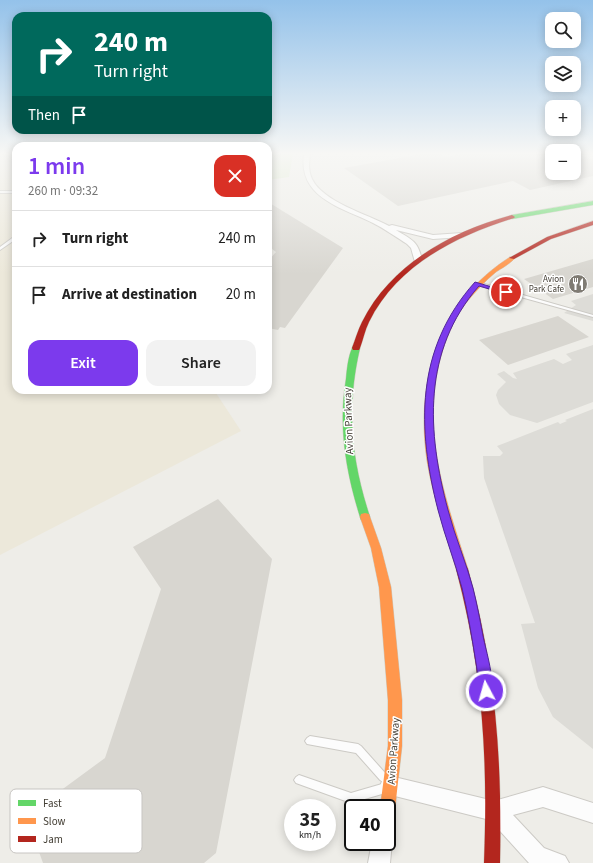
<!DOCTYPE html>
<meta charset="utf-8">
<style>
:root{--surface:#fff;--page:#f2f2f2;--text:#222;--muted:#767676;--line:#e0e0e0;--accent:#7c3aed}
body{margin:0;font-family:"Source Sans 3",sans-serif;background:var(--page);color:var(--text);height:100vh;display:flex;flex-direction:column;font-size:15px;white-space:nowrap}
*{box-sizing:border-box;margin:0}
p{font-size:13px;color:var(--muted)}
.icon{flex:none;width:22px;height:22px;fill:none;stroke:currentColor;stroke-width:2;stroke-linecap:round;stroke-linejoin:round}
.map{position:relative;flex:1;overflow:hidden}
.drawer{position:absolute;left:12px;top:142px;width:260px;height:252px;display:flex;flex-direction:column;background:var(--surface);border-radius:12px;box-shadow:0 2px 10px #0003}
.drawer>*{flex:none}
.hud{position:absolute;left:12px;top:12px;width:260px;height:122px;border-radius:12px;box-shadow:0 2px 10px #0003;background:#00695c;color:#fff;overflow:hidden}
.buttons{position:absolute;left:545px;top:12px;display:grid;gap:8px}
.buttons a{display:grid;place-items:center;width:36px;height:36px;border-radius:8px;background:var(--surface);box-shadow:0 2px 10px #0003;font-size:20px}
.speed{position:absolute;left:284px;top:799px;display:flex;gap:8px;font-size:20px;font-weight:700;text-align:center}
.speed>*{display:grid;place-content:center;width:52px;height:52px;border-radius:50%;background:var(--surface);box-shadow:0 2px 10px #0003;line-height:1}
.speed small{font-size:10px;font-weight:400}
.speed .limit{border:2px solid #111;border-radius:6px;background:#fff;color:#111}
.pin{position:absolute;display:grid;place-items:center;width:34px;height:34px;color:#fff;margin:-17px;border:2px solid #fff;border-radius:50%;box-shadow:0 1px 4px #0007}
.me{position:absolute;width:44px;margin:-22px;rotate:354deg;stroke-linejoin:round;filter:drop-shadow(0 0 3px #0008)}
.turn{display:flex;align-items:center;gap:14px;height:84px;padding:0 16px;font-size:18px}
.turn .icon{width:52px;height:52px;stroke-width:2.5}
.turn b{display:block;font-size:28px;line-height:34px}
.then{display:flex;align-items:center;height:38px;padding:0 16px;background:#0003;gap:8px;font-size:15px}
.round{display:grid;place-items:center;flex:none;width:42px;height:42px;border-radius:12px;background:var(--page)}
.head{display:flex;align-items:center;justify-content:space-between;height:68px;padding:0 16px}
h1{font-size:24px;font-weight:600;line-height:30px;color:var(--accent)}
.primary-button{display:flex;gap:8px;margin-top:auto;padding:8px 16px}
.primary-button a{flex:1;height:46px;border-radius:12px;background:var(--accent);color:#fff;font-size:16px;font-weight:600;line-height:46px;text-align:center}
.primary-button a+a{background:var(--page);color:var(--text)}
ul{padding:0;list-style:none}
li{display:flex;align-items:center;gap:12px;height:56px;padding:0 16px;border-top:1px solid var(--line)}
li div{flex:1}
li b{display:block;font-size:15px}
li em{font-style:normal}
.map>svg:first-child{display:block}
.education{fill:#ece8da}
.green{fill:#dae9c8}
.parking{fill:#dddcd7}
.building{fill:#d8d6d0}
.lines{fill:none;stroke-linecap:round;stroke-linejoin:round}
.lane-casing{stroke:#cccac5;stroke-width:2}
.street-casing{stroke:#cccac5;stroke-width:2}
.fast-casing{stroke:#cdcabf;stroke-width:1}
.slow-casing{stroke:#cdcabf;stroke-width:1}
.jam-casing{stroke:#cdcabf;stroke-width:1}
.lane{fill:#fcfcfc;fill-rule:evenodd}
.street{fill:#fcfcfc;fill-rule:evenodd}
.fast{fill:#63d668;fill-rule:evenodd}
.slow{fill:#ff974d;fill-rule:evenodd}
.jam{fill:#b3261e;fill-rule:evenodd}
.route{fill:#7c3aed;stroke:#51269a}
.labels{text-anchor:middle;stroke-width:3;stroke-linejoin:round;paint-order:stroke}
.far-poi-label{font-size:9px;fill:#433e34;stroke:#fff;text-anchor:end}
.street-label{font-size:11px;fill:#433e34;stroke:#fff}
.key{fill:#fff;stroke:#c7c5c2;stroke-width:1}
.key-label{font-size:11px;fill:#433e34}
</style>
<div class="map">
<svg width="593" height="863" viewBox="0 0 593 863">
<rect width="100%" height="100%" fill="#eeede8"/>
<path class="education" d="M 0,154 L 16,154 L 16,390 L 214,390 L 241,431 L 0,555 Z"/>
<path class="green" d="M 268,154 L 293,154 L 289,177 L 268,180 Z"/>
<path class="parking" d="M 593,294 L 593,321 L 564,313 L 576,305 L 571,301 Z
M 593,345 L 593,402 L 537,423 L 510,415 L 499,404 L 496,395 L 498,390 L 506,382 L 497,374 L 504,371 L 513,378 L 517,379 L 513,373 L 554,359 L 563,364 L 572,360 L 566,354 Z
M 593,409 L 593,749 L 553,717 L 538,688 L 521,624 L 535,623 L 484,478 L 483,456 L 500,456 L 503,453 L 497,446 L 558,422 L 560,424 L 567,421 L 565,420 Z"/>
<path class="building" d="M 422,154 L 439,154 L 445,157 L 463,154 L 552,154 L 552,173 L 574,173 L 574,154 L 579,154 L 593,160 L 593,176 L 530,190 L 513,181 L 398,206 L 344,168 Z
M 268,202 L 343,248 L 285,328 L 280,327 L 278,330 L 268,328 L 268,261 L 276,252 L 268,246 Z
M 593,259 L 593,287 L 553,299 L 524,279 Z
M 558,316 L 589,337 L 508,365 L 479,340 Z
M 218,499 L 272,559 L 216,853 L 204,863 L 43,863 L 26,816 L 105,758 L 161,589 L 133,547 Z"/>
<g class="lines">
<g class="lane-casing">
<path id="lane" d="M 0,191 L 16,191 L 16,193 L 0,193 Z
M 15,236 L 16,236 L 16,239 L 0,250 L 0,247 Z
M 477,283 L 481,283 L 593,315 L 593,317 L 477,285 Z
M 310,736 L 358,744 L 361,746 L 386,774 L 388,777 L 386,780 L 383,782 L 380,780 L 356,753 L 307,744 L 305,741 L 307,738 Z
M 299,775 L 351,793 L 382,784 L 385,786 L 387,789 L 385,792 L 382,794 L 351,803 L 296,783 L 294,780 L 296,777 Z"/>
</g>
<g class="street-casing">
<path id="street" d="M 304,154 L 310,154 C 309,163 308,170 312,179 C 323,202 367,214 389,226 L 392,225 L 433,235 L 462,233 L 466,235 L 462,237 L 433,239 L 396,230 C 412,240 418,241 422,260 L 418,263 L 415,262 L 411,248 L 407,244 C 396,237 385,229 373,223 C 341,207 298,198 304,154 Z
M 390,776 L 494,801 L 543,787 L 593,803 L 593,823 L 543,807 L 513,815 L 544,848 L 565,856 L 569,863 L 529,863 L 490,820 L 383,793 L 380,786 L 383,779 Z
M 387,834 L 389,835 L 392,842 L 390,863 L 368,863 L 372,842 L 387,842 Z"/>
</g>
<g class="fast-casing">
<path id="fast" d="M 593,201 L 593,205 L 512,219 L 509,217 L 512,215 Z
M 353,346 L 359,346 L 360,348 C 346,408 351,459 370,517 L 369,520 L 365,521 L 361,520 L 360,517 C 346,472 338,427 346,379 C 347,369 348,356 353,346 Z"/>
</g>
<g class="slow-casing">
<path id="slow" d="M 510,257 L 515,258 C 510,264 502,268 496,272 C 485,281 475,292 466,303 C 453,320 444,343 439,364 C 422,437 446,500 468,569 L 466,572 L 462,574 L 458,572 L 456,569 C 446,533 433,498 427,461 C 415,379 439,302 510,257 Z
M 365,513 L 369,514 L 370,517 L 381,548 L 391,587 L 402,700 L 402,746 L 395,809 L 392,814 L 387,817 L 387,808 L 380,808 L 388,746 L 388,700 L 379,587 L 371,548 L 360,517 L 361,514 Z"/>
</g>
<g class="jam-casing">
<path id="jam" d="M 512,215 L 515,217 L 514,218 C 456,236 397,265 369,322 C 365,330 363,340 360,348 L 359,350 L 353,350 L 352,348 C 355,340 358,330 362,322 C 391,264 452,231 512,215 Z
M 593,221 L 593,225 L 551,239 L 514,259 L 509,258 L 547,237 Z
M 462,564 L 466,566 L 468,569 C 496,669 502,759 500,863 L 484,863 C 488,759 483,670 456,569 L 458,566 Z"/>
</g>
<use href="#lane" class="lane"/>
<use href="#street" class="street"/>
<use href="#fast" class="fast"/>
<use href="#slow" class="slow"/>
<use href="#jam" class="jam"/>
</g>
<linearGradient id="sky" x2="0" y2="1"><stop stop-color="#94c2ea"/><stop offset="0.56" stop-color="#f7f7f5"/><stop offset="1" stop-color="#f7f7f5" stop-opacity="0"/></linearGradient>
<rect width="593" height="274" fill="url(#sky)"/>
<path class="route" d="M 475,282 L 509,292 L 506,294 L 479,286 C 422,351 427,432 448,510 C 455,537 466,562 473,588 C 477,604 480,620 483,636 C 486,651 496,682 490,695 L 486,697 L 481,695 C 477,685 478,673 476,663 C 472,638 468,613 462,588 C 455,562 445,537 438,510 C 417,428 415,349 475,282 Z"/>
<defs>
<g id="restaurant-disc" transform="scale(1)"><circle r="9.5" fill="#7f7b73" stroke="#fff"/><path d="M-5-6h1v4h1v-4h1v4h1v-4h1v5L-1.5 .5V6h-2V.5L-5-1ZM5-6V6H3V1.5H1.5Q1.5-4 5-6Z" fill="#fff"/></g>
</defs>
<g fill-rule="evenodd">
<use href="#restaurant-disc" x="578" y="284"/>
</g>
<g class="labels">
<g class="far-poi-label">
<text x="564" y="282">Avion<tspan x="564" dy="10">Park Cafe</tspan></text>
</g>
<g class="street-label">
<text transform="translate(348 421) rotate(-92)" y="4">Avion Parkway</text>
<text transform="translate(393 751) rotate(-86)" y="4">Avion Parkway</text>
</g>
</g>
<rect x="10" y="789" width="132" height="64" rx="6" class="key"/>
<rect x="18" y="800" width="18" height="6" fill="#63d668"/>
<rect x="18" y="818" width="18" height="6" fill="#ff974d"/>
<rect x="18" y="836" width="18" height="6" fill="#b3261e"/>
<g class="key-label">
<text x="43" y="807">Fast</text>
<text x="43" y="825">Slow</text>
<text x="43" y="843">Jam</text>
</g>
</svg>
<div class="buttons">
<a><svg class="icon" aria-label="search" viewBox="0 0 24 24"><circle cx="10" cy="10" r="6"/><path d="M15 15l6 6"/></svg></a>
<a><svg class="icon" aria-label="layers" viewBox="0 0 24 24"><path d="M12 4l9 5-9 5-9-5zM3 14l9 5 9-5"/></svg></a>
<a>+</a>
<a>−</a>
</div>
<div class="speed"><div>35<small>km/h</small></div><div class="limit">40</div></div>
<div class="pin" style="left:506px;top:292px;background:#d93025"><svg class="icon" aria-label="arrive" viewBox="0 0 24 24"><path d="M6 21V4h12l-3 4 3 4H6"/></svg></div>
<svg class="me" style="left:486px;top:691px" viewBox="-20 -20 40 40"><circle r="17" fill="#7c3aed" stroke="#fff" stroke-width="3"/><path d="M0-11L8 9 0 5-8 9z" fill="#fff"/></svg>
<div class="hud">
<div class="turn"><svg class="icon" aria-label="right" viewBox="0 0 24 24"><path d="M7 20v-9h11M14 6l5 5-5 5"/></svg><div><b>240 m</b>Turn right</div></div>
<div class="then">Then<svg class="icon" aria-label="arrive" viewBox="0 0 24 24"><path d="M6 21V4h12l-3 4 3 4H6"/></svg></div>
</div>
<section class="drawer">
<div class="head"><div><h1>1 min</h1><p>260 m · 09:32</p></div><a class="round" style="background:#d93025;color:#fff"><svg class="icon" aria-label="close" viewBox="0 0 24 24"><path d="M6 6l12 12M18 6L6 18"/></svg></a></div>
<ul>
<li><svg class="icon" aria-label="right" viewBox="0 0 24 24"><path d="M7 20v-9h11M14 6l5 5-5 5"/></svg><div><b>Turn right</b></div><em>240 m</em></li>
<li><svg class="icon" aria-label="arrive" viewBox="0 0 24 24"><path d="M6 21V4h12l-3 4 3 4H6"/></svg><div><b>Arrive at destination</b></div><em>20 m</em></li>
</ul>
<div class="primary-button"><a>Exit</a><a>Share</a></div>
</section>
</div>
